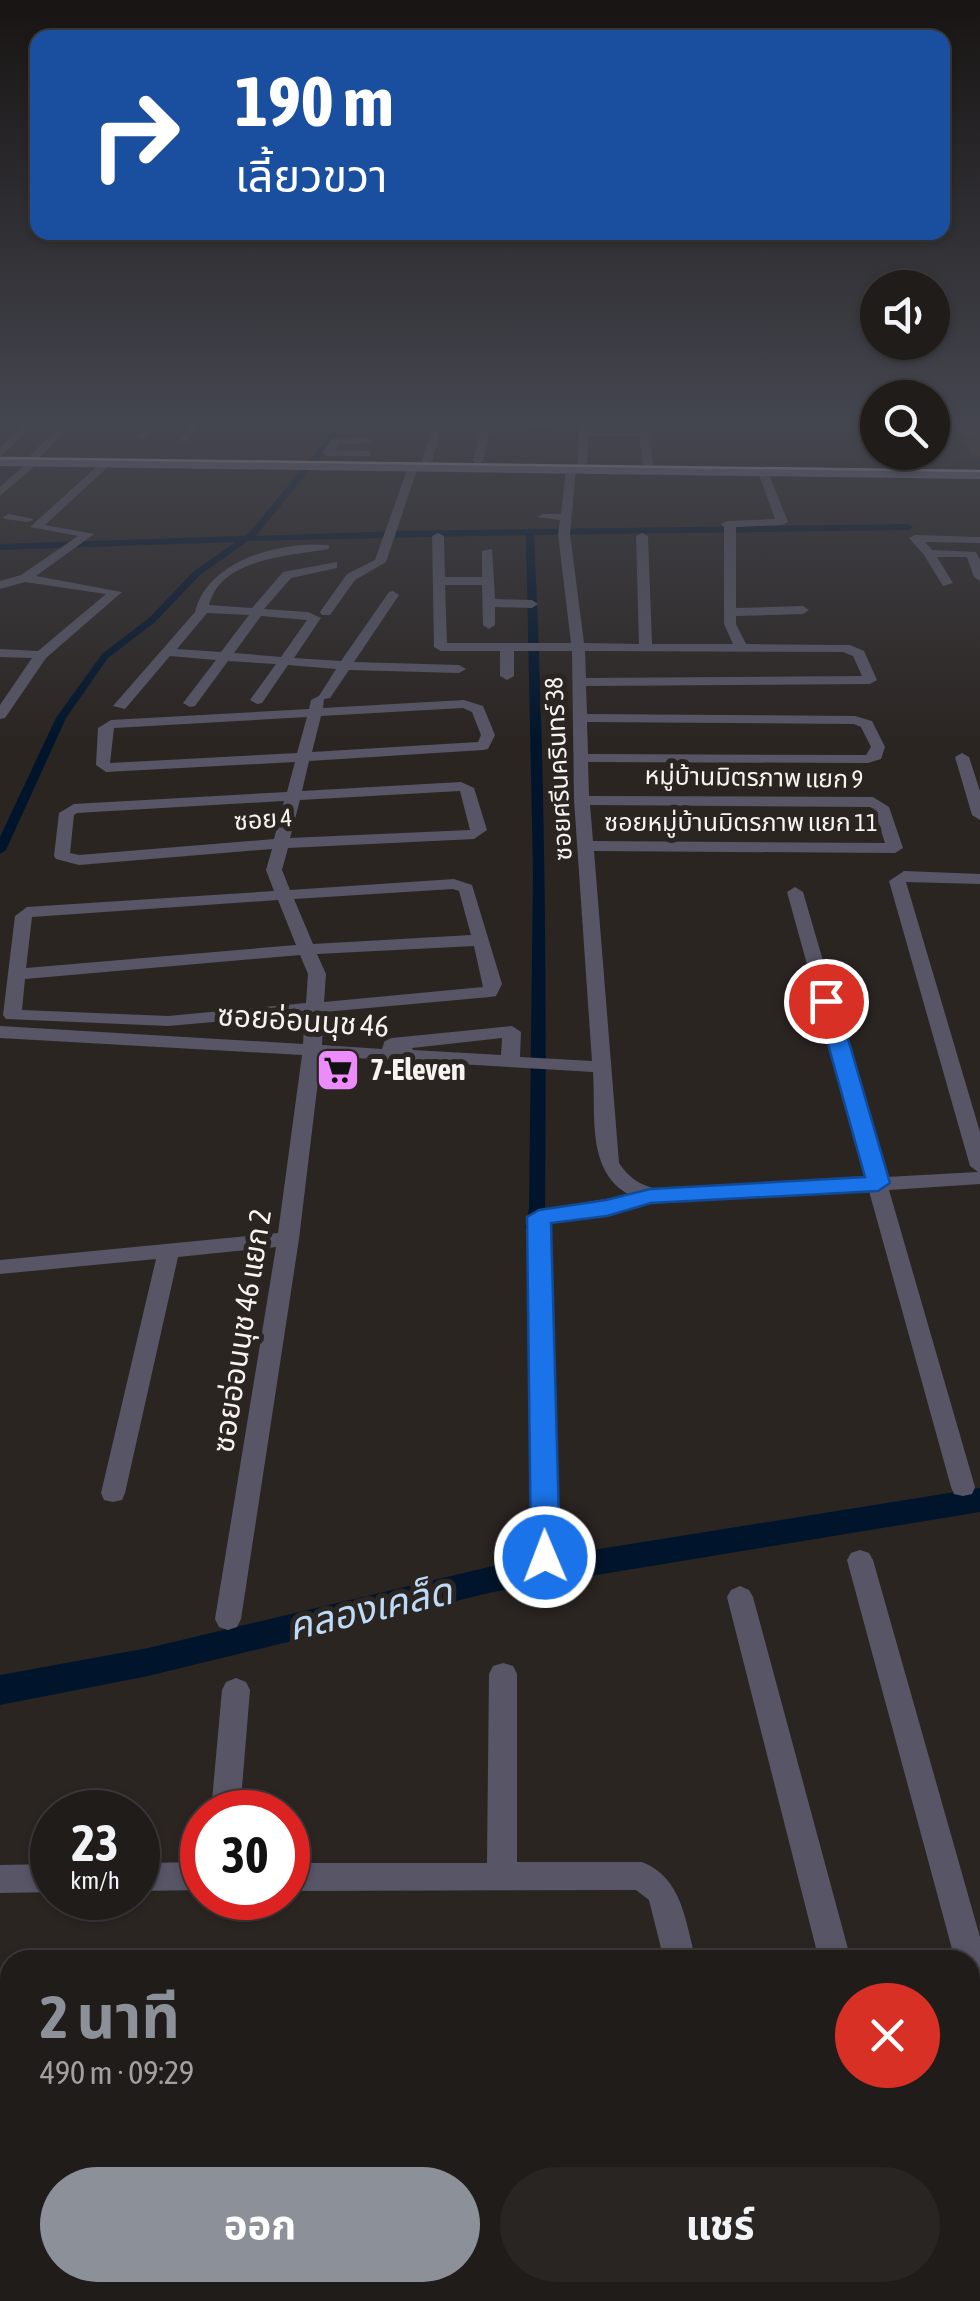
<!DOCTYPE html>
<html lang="th">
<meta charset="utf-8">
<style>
:root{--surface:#201c1a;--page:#282523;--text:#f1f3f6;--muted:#a2a1a2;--line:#3d3a39;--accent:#8c9099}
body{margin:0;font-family:"Asap Condensed","Noto Sans Thai",sans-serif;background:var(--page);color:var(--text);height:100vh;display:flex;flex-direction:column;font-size:38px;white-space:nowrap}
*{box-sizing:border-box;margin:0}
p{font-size:32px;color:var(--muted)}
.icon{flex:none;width:55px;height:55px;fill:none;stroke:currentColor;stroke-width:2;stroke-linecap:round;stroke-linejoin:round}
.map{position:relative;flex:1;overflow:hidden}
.drawer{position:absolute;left:0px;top:1950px;width:980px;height:352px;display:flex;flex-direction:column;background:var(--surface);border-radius:30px 30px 0 0;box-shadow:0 2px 8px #0004,0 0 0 2px var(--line)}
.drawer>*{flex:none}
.top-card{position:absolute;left:30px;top:30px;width:920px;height:210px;border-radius:20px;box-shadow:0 2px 8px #0004,0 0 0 2px var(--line);background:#1a4fa0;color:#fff;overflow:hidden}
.tools{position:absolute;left:860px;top:270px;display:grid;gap:20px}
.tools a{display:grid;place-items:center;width:90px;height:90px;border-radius:50%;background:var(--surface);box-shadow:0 2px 8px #0004,0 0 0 2px var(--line);font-size:50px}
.speed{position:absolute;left:30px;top:1790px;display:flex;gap:20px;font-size:50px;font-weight:700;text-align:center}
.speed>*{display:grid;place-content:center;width:130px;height:130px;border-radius:50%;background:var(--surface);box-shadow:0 2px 8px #0004,0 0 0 2px var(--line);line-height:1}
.speed small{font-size:25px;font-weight:400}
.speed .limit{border:15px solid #d22;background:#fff;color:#111}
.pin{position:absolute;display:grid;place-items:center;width:85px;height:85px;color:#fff;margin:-42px;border:5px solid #fff;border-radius:50%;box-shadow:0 2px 10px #0007}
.me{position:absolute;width:110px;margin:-55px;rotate:359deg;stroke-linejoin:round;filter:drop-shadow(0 0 8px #0008)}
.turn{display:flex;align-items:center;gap:35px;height:210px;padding:0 40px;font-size:45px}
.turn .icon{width:130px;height:130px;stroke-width:2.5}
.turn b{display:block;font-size:70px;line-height:85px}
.round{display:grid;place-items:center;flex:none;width:105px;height:105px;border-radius:52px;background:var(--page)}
.summary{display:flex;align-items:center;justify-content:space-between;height:170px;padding:0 40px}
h1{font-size:60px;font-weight:700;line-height:75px;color:var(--accent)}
.button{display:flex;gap:20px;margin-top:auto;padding:20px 40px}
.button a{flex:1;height:115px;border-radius:60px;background:var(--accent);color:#fff;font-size:40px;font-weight:700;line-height:115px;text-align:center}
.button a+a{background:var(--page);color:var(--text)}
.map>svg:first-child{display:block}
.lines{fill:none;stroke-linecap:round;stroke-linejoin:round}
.canal{fill:#00152c;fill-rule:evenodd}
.river{fill:#00152c;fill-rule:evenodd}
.minor{fill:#585666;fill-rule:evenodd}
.major{fill:#8884a5;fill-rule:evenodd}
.rail{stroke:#ddd9d7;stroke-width:2.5}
.wall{fill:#543626}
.building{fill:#623f2c;stroke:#452c1f;stroke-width:2.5}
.route{fill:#1a73e8;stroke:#114b97;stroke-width:2.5}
.labels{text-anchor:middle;stroke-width:10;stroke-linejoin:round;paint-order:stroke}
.far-street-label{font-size:25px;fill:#f7f3f1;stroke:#2b2522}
.street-label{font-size:30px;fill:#f7f3f1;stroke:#2b2522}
.poi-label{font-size:30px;font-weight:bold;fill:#f7f3f1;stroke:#2b2522;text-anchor:start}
.near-water-label{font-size:38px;font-style:italic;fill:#bddbf9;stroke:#2b2522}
</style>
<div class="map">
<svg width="980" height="2301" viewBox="0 0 980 2301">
<rect width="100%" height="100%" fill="#2b2522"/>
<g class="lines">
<path class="canal" d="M 326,419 L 334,419 L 336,437 L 256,536 L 398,531 L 909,524 L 913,527 L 909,530 L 534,535 C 545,759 547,984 545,1209 L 541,1228 L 533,1233 L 525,1228 L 529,1209 L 533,871 L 526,535 L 248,541 L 200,575 L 155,622 L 108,658 L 66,718 L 6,850 L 0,854 L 0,837 L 56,718 L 102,654 L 149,618 L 194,571 L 236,542 L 0,550 L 0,544 L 244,536 L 250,532 L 328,437 Z"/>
<path class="river" d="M 980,1488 L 980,1512 L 493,1592 L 148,1676 L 0,1705 L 0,1675 L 148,1648 L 493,1566 Z"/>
<path class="minor" d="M 30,419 L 40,419 L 0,457 L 0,448 Z
M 68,419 L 78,419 L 39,458 L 31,458 L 31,454 Z
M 152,419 L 162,419 L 145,439 L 137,439 Z
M 193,419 L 203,419 L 187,441 L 179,441 Z
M 405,419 L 554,421 L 559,424 L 554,427 L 491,425 L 483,461 L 478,464 L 473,461 L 481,424 L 443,423 L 432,461 L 427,464 L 422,461 L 433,423 Z
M 579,419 L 589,419 L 588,430 L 638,430 L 637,419 L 647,419 L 653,464 L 648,467 L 643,464 L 639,436 L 588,436 L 587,463 L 578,465 Z
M 369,438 L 373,443 L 339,444 L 334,450 L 368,451 L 372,456 L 327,456 L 322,453 L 332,439 Z
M 30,460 L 39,462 L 0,496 L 0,487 Z
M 103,461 L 112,463 L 45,525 L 94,534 L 36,576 L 122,592 L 46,658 L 5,718 L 0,719 L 0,705 L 32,658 L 0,657 L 0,649 L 38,651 L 106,594 L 25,582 L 0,589 L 0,581 L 21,575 L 78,536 L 30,527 Z
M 413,464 L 418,467 L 386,562 L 355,580 L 330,615 L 322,615 L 320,612 L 347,574 L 375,560 L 408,467 Z
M 571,466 L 576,469 L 570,534 L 584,643 L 639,644 L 636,536 L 642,533 L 648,536 L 652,644 L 733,644 L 724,624 L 724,527 L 721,524 L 727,521 L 775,519 L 758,472 L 763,469 L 768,472 L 788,522 L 782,525 L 736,527 L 736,608 L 803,606 L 809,610 L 803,614 L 736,616 L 736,624 L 746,644 L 850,645 L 864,651 L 877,680 L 870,684 L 586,686 L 587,714 L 855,716 L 872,721 L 885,747 L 881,759 L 868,763 L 588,762 L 589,796 L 873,797 L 889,807 L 903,848 L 895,853 L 594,851 L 619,1163 C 631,1181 645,1188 666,1190 L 866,1178 L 787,892 L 795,887 L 803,892 L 886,1177 L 978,1172 L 970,1166 L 889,881 L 904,871 L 980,874 L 980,884 L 906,882 L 980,1132 L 980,1184 L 889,1190 L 975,1487 L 972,1494 L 963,1496 L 954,1494 L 951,1487 L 869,1191 L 653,1202 L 607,1215 L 550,1222 L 558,1557 L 554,1564 L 545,1567 L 536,1564 L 532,1557 L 529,1217 L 539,1210 L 630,1195 C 586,1172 596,1115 593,1072 L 321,1056 L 299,1239 L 241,1619 L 237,1627 L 228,1630 L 219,1627 L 215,1619 L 276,1247 L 178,1257 L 125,1493 L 122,1500 L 113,1502 L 104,1500 L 101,1493 L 156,1259 L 0,1274 L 0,1260 L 278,1233 L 302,1055 L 0,1038 L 0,1026 L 303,1044 L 305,1014 L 168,1026 L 6,1019 L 3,1015 L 15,916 L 27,907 L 274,891 L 266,870 L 272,849 L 79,865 L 56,859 L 54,856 L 59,813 L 74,804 L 287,792 L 295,762 L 106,772 L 96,765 L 98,728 L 111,720 L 309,709 L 311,700 L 319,696 L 336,669 L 288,665 L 262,703 L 257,704 L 250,700 L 276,664 L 228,661 L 195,706 L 190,707 L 183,703 L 216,660 L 170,656 L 125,709 L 113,706 L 195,612 C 208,560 280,541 329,545 L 329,549 C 291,556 221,557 209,605 L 252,608 L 283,572 L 337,562 L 337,568 L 291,578 L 264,609 L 308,612 L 321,618 L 294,658 L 341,661 L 389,592 L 393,591 L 399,595 L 354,662 L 459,665 L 466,669 L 459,673 L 349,670 L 330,698 L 324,699 L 323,708 L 464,700 L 483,706 L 495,735 L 488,749 L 483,750 L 309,761 L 302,791 L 461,782 L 474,788 L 487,830 L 474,839 L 288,848 L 282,870 L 290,890 L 454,879 L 472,885 L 502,984 L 496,996 L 490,997 L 324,1012 L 322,1045 L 382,1049 L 385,1040 L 392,1038 L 512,1026 L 521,1032 L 520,1057 L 592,1061 L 574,800 L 572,651 L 514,651 L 514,676 L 507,680 L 500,676 L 500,651 L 441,651 L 434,647 L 432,536 L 438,533 L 444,536 L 445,577 L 482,577 L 482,551 L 492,549 L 495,599 L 532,600 L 538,604 L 532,608 L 495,607 L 495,625 L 489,629 L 483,625 L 482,585 L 445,585 L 447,643 L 571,643 L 558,534 L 560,520 L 537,517 L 543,514 L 561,514 L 566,469 ZM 207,613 L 249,615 L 221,652 L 177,649 ZM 261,616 L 307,620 L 281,657 L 234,653 ZM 585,651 L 843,652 L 853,656 L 862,676 L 586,678 ZM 463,708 L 472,712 L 481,735 L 478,742 L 312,752 L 321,716 ZM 307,717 L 297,753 L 110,763 L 114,728 ZM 587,722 L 854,724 L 861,727 L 871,747 L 866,755 L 588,754 ZM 460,791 L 470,830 L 290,838 L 300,800 ZM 284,801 L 274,839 L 79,855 L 70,853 L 74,815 L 77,813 ZM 590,805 L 870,807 L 874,809 L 885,843 L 593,841 ZM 453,889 L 459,891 L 471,935 L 313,944 L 294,899 ZM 278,900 L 296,945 L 26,968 L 32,917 ZM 474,946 L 483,987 L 324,1002 L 326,974 L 317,954 ZM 300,955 L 308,974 L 306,1003 L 168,1016 L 22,1010 L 25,979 ZM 502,1038 L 501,1055 L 413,1050 L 412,1048 Z
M 9,514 L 34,519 L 28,522 L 5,519 L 3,517 Z
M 915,535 L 980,537 L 980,543 L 925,542 L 932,550 L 976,552 L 980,560 L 980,581 L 974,577 L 967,557 L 937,557 L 953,583 L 943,586 L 924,555 L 909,538 Z
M 962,753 L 969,757 L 980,791 L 980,820 L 972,815 L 955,757 Z
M 860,1550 L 869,1553 L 873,1560 L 980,1937 L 980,2008 L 970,2004 L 970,1960 L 955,1960 L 847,1560 L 851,1553 Z
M 740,1586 L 749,1590 L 753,1597 L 851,1960 L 819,1960 L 727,1597 L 731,1590 Z
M 503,1663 L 513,1666 L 517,1674 L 517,1862 L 642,1862 C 683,1878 685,1922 696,1960 L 664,1960 L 649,1900 L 636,1890 L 288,1891 L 288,1863 L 487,1863 L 489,1674 L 493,1666 Z
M 236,1678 L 246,1682 L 250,1690 L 240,1812 L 211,1812 L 222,1690 L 226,1682 Z
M 202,1862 L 202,1890 L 138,1891 L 138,1863 Z
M 52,1864 L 52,1892 L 0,1893 L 0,1865 Z
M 0,2151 L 10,2151 L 10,2185 L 0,2185 Z
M 741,2292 L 777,2292 L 778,2301 L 742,2301 Z
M 895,2292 L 931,2292 L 933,2301 L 897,2301 Z"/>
<path class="major" d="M 0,458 L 980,471 L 980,479 L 0,466 Z"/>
<path class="rail" d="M 0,458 L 980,471"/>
</g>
<path class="wall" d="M 964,419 L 980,419 L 980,456 L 971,456 L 962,432 Z"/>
<path class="building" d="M 965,419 L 980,419 L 980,440 L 973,440 Z"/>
<linearGradient id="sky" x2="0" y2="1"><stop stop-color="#181413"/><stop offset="0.57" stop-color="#44464f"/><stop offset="1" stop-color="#44464f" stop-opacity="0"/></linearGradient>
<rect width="980" height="741" fill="url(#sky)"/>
<path class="route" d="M 826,995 L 837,1001 L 890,1183 L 878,1191 L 651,1203 L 607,1216 L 551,1223 L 560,1557 L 556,1565 L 545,1569 L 535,1565 L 531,1557 L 527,1217 L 539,1210 L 606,1200 L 650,1189 L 865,1177 L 816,1001 Z"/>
<defs>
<g id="supermarket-square" transform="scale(2.25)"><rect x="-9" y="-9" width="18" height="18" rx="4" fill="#ec8cfb" stroke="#2b2522"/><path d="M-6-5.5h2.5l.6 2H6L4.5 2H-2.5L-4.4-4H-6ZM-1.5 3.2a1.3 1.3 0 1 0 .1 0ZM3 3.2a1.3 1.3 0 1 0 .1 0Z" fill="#111"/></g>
</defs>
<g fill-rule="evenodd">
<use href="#supermarket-square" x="338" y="1070"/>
</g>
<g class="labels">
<g class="far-street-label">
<text transform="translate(558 769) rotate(-93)" y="9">ซอยศรีนครินทร์ 38</text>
<text transform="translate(754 777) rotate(1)" y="9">หมู่บ้านมิตรภาพ แยก 9</text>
<text transform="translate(263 819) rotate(-4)" y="9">ซอย 4</text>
<text x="741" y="831">ซอยหมู่บ้านมิตรภาพ แยก 11</text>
</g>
<g class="street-label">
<text transform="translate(303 1021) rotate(4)" y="10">ซอยอ่อนนุช 46</text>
<text transform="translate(242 1331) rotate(-81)" y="10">ซอยอ่อนนุช 46 แยก 2</text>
</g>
<g class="poi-label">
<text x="370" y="1080">7-Eleven</text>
</g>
<g class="near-water-label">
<text transform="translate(370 1609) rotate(-13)" y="13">คลองเคล็ด</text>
</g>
</g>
</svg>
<div class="tools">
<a><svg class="icon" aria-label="sound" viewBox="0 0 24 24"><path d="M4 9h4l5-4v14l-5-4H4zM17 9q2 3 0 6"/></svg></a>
<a><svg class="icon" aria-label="search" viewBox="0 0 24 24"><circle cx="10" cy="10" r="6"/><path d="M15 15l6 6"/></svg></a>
</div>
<div class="speed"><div>23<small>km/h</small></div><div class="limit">30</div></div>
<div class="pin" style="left:826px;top:1001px;background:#d93025"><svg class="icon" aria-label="arrive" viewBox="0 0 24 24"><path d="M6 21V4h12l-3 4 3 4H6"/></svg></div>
<svg class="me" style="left:545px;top:1557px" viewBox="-20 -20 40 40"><circle r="17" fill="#1a73e8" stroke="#fff" stroke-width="3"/><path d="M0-11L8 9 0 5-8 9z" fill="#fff"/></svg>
<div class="top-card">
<div class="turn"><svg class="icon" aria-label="right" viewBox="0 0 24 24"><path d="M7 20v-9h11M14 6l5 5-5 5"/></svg><div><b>190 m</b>เลี้ยวขวา</div></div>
</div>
<section class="drawer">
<div class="summary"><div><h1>2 นาที</h1><p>490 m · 09:29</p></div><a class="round" style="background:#d93025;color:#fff"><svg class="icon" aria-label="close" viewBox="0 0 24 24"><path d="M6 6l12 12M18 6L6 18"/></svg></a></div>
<div class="button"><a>ออก</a><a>แชร์</a></div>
</section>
</div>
